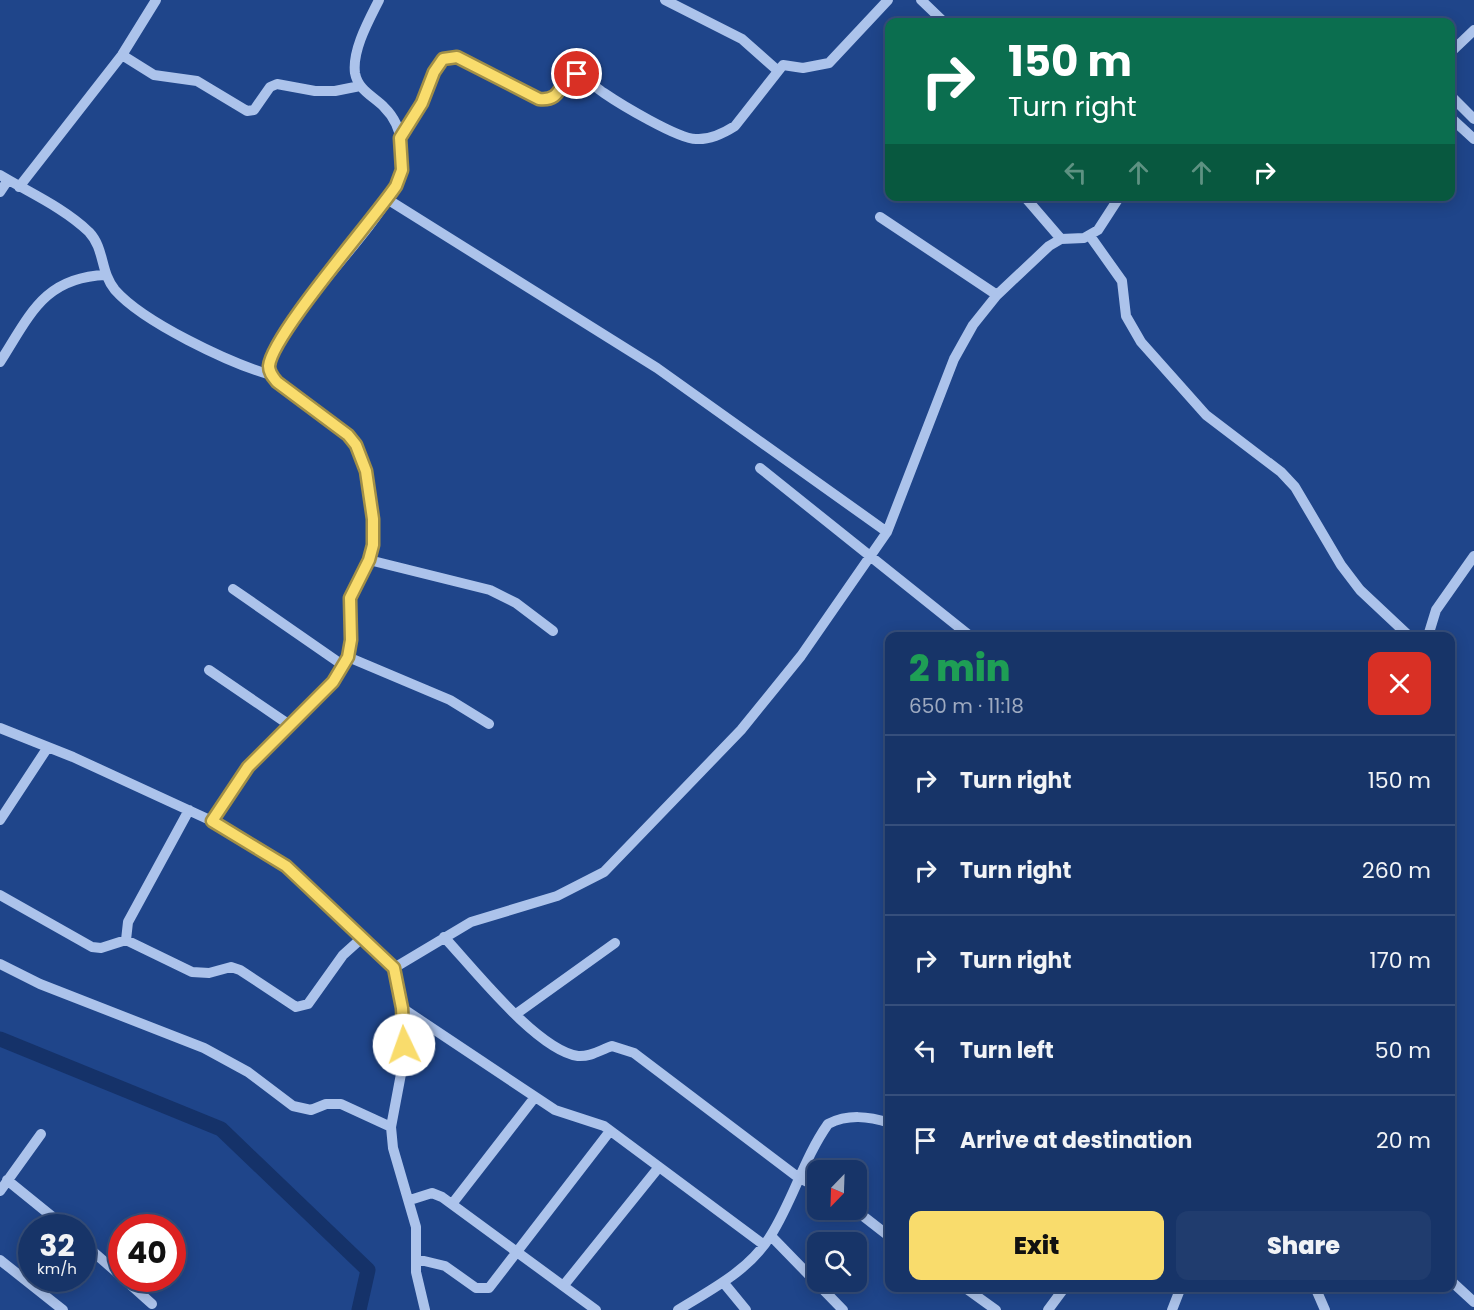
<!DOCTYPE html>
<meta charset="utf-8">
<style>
:root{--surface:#173468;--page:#203c6e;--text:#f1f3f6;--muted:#9eaac0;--line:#364f7c;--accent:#f9dc6c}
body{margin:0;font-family:Poppins,sans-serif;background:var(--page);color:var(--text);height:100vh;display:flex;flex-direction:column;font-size:22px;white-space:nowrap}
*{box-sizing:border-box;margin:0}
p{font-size:20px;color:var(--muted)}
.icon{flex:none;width:33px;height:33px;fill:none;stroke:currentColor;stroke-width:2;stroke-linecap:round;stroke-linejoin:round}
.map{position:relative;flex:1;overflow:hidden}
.side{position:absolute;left:885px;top:632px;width:570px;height:660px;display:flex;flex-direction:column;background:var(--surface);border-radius:12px;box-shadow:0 3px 15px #0003,0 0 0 2px var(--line)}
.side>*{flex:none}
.banner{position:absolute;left:885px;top:18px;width:570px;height:183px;border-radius:12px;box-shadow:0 3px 15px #0003,0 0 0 2px var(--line);background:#0b6e4f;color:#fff;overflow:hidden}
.needle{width:39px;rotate:203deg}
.tools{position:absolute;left:807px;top:1160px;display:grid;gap:12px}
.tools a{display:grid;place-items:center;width:60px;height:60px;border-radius:12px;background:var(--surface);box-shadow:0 3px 15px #0003,0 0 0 2px var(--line);font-size:30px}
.speed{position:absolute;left:18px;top:1214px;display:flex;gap:12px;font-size:30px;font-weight:700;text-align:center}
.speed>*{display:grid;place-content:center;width:78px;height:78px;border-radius:50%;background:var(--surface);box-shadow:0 3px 15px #0003,0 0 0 2px var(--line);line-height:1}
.speed small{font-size:15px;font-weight:400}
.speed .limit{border:9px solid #d22;background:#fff;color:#111}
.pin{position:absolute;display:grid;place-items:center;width:51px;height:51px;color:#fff;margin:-26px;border:3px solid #fff;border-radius:50%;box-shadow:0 2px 6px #0007}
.me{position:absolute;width:66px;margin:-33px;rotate:357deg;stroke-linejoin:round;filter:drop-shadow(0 0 4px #0008)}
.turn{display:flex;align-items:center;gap:21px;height:126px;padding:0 24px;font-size:27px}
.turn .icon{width:78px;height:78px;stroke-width:2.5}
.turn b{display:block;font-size:42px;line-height:51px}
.lanes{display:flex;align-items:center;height:57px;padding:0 24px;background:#0003;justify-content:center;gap:30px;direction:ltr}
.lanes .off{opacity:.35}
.round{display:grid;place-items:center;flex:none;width:63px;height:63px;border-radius:12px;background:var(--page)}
.headline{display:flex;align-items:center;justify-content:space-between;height:102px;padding:0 24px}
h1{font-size:36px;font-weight:800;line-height:45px;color:#1e9e55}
.action{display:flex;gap:12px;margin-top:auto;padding:12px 24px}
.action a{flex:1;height:69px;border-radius:12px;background:var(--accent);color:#111;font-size:24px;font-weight:800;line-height:69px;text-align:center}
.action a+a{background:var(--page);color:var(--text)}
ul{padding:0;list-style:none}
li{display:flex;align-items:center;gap:18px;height:90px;padding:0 24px;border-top:2px solid var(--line)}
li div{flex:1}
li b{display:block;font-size:22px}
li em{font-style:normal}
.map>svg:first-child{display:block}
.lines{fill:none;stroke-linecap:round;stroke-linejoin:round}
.canal{stroke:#153269;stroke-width:15}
.minor{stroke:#acc3eb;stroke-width:10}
.route-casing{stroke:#a28f46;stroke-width:15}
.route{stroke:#f9dc6c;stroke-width:10}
</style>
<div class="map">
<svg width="1474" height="1310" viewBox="0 0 1474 1310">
<rect width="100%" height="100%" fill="#1f458a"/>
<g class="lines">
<path class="canal" d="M 0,1039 L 221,1129 L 368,1270 L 359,1310"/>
<path class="minor" d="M 665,0 L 742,39 L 777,70
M 921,0 L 944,22
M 1450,53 L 1474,30
M 122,55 L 154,75 L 197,81 L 247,111 L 254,110 L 270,87 L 277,84 L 315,91 L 335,91 L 360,86
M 1450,95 L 1474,119
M 1450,117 L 1474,139
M 401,138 L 422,103 L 438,65 L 449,56 L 465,61 L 539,99 C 565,102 557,77 577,74 C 587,79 595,87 604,93 C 620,104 678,139 696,139 C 709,140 724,133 735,126 L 783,65 L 803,68 L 829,63 L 888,0
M 0,175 C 30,193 64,208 89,232 C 105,249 100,272 115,290 C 143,322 229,363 271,375
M 19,187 L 122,55 L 156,0
M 0,192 L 8,180
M 1024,196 L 1061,239
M 387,199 L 657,368 L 887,532
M 880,217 L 997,295
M 1090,236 L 1122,281 L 1126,316 L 1141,342 L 1206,415 L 1281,472 L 1295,487 L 1341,565 L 1360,590 L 1409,636
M 0,362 C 30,315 44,277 106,275
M 760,468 L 970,636
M 369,560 L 490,590 L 516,603 L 553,631
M 233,589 L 344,666
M 1428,636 L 1436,610 L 1474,556
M 348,657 L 450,700 L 489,724
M 209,670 L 288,724
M 0,728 L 73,757 L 212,821 L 286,866 L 394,968 L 402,1008 L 404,1058 L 391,1127 L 393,1148 L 416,1227 L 416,1272 L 425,1310
M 0,820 L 48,747
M 212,821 L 248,767 L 333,682 L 348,657 L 351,640 L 350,598 L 369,560 L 373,545 L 373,519 L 366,471 L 356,445 L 348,435 L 277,382 C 273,377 269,373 269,366 C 270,354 281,340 288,330 C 320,280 365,239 395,188 C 409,164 404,126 384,107 C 373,96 358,90 355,73 C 352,50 369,20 379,0
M 0,895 L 92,947 L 101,948 L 126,940 L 192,972 L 209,973 L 231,967 L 240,970 L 296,1007 L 308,1004 L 343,955 L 363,937
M 444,937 C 473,968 537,1050 578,1056 C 591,1057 600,1050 612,1046 L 634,1053 L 799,1178 L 818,1187
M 126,940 L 128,922 L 189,810
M 0,964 L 40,984 L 204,1048 L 248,1072 L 293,1106 L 311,1110 L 326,1104 L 341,1104 L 391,1127
M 394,968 L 471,922 L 557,896 L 604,872 L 741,730 L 801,656 L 887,532 L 954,359 L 973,325 L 997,295 L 1049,246 L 1061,239 L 1084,238 L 1098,230 L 1120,196
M 402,1008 L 555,1110 L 604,1126 L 764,1245
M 516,1014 L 615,943
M 7,1180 L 65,1227
M 0,1191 L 41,1134
M 410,1200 L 432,1193 L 442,1197 L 596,1310
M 452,1204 L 535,1097
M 854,1209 L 890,1237
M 771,1236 L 843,1310
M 82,1242 L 122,1277
M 416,1259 L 445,1266 L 476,1288 L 489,1288 L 610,1131
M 0,1260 L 63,1310
M 123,1278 L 152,1304
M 1450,1280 L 1474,1302
M 723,1282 L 746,1310
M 564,1285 L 659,1167
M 964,1287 L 996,1310
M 1315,1287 L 1325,1310
M 678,1310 C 712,1289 750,1270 771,1235 C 793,1200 804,1158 828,1124 C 848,1114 868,1116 890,1123
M 1048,1310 L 1065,1287
M 1172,1310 L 1181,1287"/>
</g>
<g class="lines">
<g class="route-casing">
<path id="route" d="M 404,1045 L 402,1008 L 394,968 L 286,866 L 212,821 L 248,767 L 333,682 L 348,657 L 351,640 L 350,598 L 369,560 L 373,545 L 373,519 L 366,471 L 356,445 L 348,435 L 277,382 C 273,377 269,373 269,366 C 272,335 373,220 396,186 L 402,170 L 400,138 L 422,103 L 434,72 L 443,59 L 457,57 L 539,99 C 565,102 557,77 577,74"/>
</g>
<use href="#route" class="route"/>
</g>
</svg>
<div class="tools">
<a><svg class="needle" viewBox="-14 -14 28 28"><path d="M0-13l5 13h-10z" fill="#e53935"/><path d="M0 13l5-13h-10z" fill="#9eaac0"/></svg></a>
<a><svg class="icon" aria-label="search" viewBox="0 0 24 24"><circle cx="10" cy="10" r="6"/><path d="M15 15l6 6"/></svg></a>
</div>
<div class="speed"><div>32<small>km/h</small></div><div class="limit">40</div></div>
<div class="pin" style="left:577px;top:74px;background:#d93025"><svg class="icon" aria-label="arrive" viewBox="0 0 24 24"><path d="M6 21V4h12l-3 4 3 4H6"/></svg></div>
<svg class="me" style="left:404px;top:1045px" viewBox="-20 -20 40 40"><circle r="19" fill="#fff"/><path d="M0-13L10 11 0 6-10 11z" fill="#f9dc6c"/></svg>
<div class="banner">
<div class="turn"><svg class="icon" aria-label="right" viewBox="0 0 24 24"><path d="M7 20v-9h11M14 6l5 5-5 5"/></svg><div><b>150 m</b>Turn right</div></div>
<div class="lanes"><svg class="icon off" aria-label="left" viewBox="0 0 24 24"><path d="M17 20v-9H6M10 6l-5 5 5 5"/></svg><svg class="icon off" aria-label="ahead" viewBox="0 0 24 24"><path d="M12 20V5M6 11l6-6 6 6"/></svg><svg class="icon off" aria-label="ahead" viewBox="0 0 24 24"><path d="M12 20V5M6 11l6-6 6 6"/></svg><svg class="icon" aria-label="right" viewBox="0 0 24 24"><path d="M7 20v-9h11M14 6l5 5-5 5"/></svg></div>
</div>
<section class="side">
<div class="headline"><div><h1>2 min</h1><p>650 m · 11:18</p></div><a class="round" style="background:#d93025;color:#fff"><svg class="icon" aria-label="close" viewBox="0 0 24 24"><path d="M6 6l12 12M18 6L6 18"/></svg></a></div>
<ul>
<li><svg class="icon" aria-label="right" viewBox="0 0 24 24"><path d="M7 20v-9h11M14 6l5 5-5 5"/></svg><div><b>Turn right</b></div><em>150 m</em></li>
<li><svg class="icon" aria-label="right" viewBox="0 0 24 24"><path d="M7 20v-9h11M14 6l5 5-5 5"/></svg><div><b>Turn right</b></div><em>260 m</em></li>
<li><svg class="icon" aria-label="right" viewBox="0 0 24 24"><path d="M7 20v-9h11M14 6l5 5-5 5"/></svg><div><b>Turn right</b></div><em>170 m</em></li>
<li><svg class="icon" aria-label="left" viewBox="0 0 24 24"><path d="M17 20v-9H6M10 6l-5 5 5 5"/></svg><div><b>Turn left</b></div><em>50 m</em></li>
<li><svg class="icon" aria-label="arrive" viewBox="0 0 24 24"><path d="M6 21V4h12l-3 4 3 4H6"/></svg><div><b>Arrive at destination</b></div><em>20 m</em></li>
</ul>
<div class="action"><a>Exit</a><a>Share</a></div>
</section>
</div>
